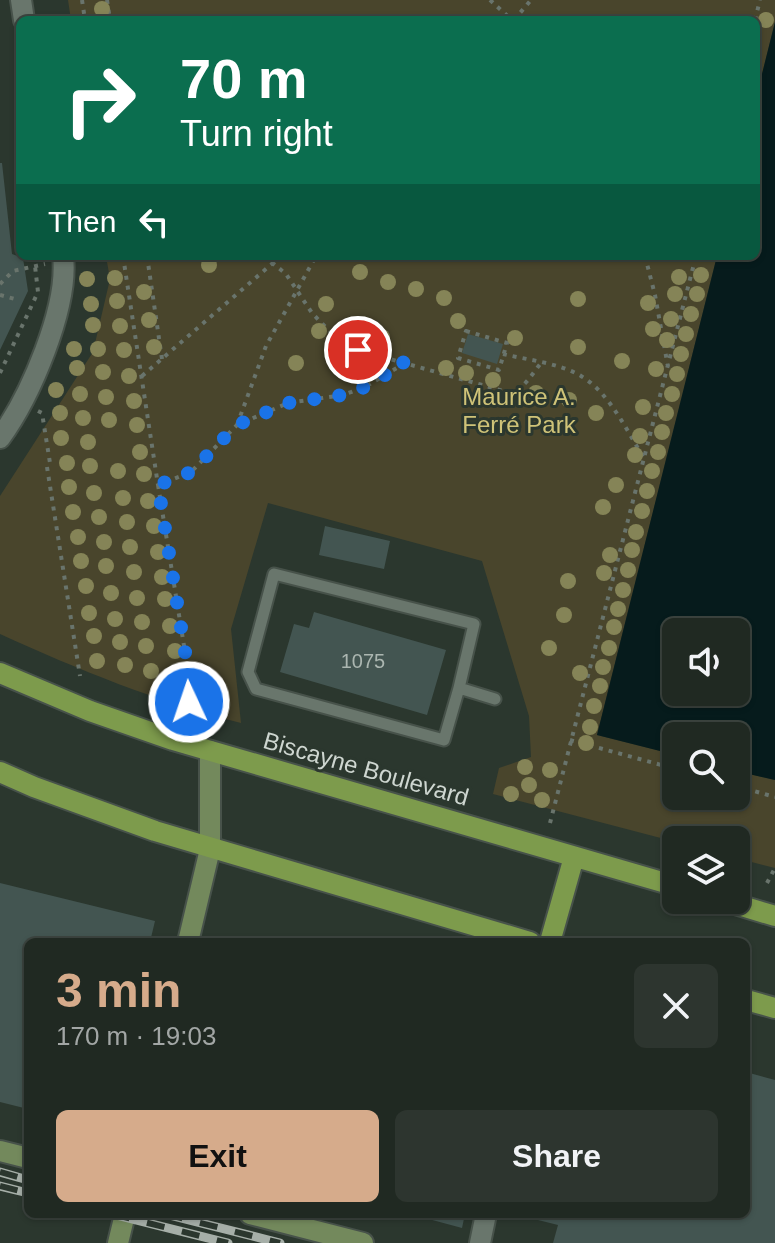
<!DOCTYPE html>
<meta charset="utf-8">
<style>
:root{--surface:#202922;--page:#2d352f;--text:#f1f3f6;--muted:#a2a6a5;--line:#3d4540;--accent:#d6ab8b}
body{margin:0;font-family:Arial,sans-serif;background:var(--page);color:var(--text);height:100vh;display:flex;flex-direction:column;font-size:30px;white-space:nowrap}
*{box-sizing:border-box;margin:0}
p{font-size:26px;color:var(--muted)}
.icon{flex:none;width:44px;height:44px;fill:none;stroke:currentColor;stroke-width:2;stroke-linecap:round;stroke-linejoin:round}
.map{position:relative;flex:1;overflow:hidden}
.drawer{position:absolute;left:24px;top:938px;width:726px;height:280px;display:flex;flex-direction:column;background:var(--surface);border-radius:12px;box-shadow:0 2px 6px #0004,0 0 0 2px var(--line)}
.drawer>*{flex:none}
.hud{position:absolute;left:16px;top:16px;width:744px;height:244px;border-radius:12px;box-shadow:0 2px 6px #0004,0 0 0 2px var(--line);background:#0b6e4f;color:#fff;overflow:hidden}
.tools{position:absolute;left:662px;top:618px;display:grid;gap:16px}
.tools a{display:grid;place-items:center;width:88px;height:88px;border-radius:12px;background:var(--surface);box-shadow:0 2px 6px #0004,0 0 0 2px var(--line);font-size:40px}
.pin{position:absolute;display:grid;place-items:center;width:68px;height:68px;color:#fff;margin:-34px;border:4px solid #fff;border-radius:50%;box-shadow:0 2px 8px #0007}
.me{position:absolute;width:88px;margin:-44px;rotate:357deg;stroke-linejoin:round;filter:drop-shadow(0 0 6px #0008)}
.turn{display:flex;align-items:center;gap:28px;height:168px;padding:0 32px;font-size:36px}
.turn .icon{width:104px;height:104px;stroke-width:2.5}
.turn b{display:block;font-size:56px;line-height:68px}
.then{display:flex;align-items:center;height:76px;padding:0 32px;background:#0003;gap:16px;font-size:30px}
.round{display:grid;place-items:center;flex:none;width:84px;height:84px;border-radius:12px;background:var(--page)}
.overview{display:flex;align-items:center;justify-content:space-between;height:136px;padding:0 32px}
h1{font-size:48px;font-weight:600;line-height:60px;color:var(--accent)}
.button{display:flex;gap:16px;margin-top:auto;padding:16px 32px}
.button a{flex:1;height:92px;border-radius:12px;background:var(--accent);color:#111;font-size:32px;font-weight:600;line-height:92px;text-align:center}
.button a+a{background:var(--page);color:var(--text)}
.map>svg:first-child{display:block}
.green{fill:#49452c}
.water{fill:#061b1c;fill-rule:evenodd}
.building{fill:#435551}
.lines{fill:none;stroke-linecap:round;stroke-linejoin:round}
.lane-casing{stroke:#47524a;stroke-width:15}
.street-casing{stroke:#47524a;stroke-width:24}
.secondary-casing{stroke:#47524a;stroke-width:24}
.primary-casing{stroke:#47524a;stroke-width:24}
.path{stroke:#69746c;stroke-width:4;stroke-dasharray:4 6;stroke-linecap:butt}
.lane{stroke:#69766c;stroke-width:11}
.street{stroke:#69766c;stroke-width:20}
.secondary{stroke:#73895c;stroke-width:20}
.primary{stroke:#7d9b4c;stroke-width:20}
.rail-casing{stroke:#a6afa8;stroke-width:9}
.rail{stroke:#2b372e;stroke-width:6;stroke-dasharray:18;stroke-linecap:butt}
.tree{fill:#858457}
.route{stroke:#1a73e8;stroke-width:14;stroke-dasharray:0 25.2}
.labels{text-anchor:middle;stroke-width:6;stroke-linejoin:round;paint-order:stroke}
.number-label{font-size:20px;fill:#abb6b0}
.park-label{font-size:24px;fill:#cfc378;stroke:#2b372e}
.street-label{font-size:24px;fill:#ced6d0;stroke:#2b372e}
</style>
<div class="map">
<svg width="775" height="1243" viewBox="0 0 775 1243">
<rect width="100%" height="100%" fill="#2b372e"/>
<path class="green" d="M 68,0 L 775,0 L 775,22 L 756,98 L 756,20 L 71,20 Z
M 106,256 L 717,256 L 597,735 L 676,755 L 676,796 L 736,796 L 736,771 L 775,780 L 775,868 L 736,858 L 736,840 L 676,840 L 676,842 L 493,794 L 499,768 L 531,757 L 529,716 L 482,561 L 268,503 L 231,629 L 241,723 C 158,702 79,670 0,634 L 0,496 L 93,352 L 110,279 Z"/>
<path class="water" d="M 775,22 L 775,780 L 736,771 L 736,736 L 676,736 L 676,755 L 597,735 L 717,256 L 756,256 L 756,98 ZM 676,632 L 736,632 L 736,692 L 676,692 Z"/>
<path class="building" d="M 0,163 L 2,163 L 12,254 L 23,258 L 28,291 L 0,350 Z
M 468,334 L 503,344 L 497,364 L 462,353 Z
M 325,526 L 390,541 L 384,569 L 319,555 Z
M 314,612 L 446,650 L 427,715 L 280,672 L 294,624 L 309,628 Z
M 0,883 L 155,921 L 150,942 L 28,942 L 28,1109 L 0,1102 Z
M 746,1072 L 775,1080 L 775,1243 L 553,1243 L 558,1225 L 538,1220 L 540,1214 L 746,1214 Z
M 410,1214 L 465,1214 L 462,1228 Z"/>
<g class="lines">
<g class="lane-casing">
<path id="lane" d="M 459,688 L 474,624 L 274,574 L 248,672 L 256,689 L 444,740 L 459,688 L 495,699"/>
</g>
<g class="street-casing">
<path id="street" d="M 21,0 L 24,20
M 0,438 C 30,397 69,307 63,256
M 480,1243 L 486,1214"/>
</g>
<g class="secondary-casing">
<path id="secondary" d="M 188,942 L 210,849 L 210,751
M 0,1151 L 28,1158
M 250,1214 L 363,1243
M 118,1243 L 125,1214"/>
</g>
<g class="primary-casing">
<path id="primary" d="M 0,673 L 90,711 L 173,740 L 676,886
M 0,772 L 34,787 L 155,831 L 530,942
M 722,900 L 775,916
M 550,942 L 574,857
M 746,1000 L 775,1008"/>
</g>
<path class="path" d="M 82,0 L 85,20
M 107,0 L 110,20
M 490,0 L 512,20
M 514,20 L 531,0
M 755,20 L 760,0
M 123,256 L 158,485 L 191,472 L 237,425 L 288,403 L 343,395 L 365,387 L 405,363
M 147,256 L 162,359
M 264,256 L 286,274 L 312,313 L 336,338 L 358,350 L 507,392 C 523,392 531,375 541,363
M 645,256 L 655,295 L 668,367
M 0,284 L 13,271 L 45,264
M 0,295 L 15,299
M 466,331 L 507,343 L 499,370 L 458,358 Z
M 503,354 C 528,360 559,363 581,376 C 610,393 628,433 645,460
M 0,373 L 38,292 L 35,266
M 142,376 L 281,256
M 38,411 L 42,413 L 50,463
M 237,425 L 266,346 L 316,256
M 47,467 L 80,676
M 158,485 L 191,689 L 182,717
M 570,740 L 676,769
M 736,786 L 775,797
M 550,823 L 696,256
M 767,883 L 775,868"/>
<use href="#lane" class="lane"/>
<use href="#street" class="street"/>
<use href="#secondary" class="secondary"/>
<use href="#primary" class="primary"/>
<g class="rail-casing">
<path id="rail" d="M 0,1172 L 28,1180
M 0,1186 L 28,1193
M 112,1214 L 228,1243
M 165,1214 L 280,1243"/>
</g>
<use href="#rail" class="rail"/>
</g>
<g class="tree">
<circle cx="102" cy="9" r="8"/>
<circle cx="766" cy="20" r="8"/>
<circle cx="209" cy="265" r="8"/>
<circle cx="360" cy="272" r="8"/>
<circle cx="701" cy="275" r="8"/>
<circle cx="679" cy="277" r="8"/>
<circle cx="115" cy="278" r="8"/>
<circle cx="87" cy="279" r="8"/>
<circle cx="388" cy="282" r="8"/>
<circle cx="416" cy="289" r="8"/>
<circle cx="144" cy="292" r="8"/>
<circle cx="675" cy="294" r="8"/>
<circle cx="697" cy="294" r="8"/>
<circle cx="444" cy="298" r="8"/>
<circle cx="578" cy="299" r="8"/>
<circle cx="117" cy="301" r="8"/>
<circle cx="648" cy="303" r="8"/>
<circle cx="91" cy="304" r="8"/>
<circle cx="326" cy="304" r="8"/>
<circle cx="691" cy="314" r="8"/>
<circle cx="671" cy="319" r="8"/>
<circle cx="149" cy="320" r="8"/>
<circle cx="458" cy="321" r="8"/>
<circle cx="93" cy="325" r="8"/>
<circle cx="120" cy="326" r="8"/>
<circle cx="653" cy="329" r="8"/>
<circle cx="319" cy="331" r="8"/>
<circle cx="686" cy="334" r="8"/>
<circle cx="382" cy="337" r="8"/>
<circle cx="515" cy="338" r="8"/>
<circle cx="667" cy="340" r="8"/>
<circle cx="154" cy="347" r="8"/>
<circle cx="578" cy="347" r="8"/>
<circle cx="74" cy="349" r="8"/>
<circle cx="98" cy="349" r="8"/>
<circle cx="124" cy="350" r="8"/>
<circle cx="681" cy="354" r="8"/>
<circle cx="622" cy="361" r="8"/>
<circle cx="296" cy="363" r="8"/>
<circle cx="348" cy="366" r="8"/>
<circle cx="77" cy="368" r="8"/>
<circle cx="446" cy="368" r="8"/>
<circle cx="656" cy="369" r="8"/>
<circle cx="103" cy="372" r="8"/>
<circle cx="466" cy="373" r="8"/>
<circle cx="677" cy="374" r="8"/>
<circle cx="129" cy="376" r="8"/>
<circle cx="493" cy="380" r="8"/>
<circle cx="56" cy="390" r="8"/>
<circle cx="536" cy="393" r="8"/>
<circle cx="80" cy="394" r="8"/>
<circle cx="672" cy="394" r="8"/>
<circle cx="106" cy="397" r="8"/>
<circle cx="569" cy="400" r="8"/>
<circle cx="134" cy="401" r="8"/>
<circle cx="643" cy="407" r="8"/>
<circle cx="60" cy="413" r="8"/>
<circle cx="596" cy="413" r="8"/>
<circle cx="666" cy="413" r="8"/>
<circle cx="83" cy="418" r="8"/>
<circle cx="109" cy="420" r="8"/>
<circle cx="137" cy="425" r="8"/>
<circle cx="662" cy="432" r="8"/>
<circle cx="640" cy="436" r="8"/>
<circle cx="61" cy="438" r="8"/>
<circle cx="88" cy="442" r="8"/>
<circle cx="140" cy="452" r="8"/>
<circle cx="658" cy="452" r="8"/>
<circle cx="635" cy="455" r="8"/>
<circle cx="67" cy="463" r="8"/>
<circle cx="90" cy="466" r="8"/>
<circle cx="118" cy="471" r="8"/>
<circle cx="652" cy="471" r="8"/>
<circle cx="144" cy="474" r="8"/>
<circle cx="616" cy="485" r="8"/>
<circle cx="69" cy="487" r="8"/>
<circle cx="647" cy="491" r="8"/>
<circle cx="94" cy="493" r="8"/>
<circle cx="123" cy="498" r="8"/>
<circle cx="148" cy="501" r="8"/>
<circle cx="603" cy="507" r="8"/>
<circle cx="642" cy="511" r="8"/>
<circle cx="73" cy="512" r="8"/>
<circle cx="99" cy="517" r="8"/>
<circle cx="127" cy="522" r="8"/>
<circle cx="154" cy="526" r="8"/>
<circle cx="636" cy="532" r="8"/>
<circle cx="78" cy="537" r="8"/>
<circle cx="104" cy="542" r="8"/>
<circle cx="130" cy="547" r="8"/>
<circle cx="632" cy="550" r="8"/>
<circle cx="158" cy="552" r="8"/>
<circle cx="610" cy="555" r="8"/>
<circle cx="81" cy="561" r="8"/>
<circle cx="106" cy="566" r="8"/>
<circle cx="628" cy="570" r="8"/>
<circle cx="134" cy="572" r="8"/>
<circle cx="604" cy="573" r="8"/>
<circle cx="162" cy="577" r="8"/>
<circle cx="568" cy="581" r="8"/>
<circle cx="86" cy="586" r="8"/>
<circle cx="623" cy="590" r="8"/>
<circle cx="111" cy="593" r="8"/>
<circle cx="137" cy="598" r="8"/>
<circle cx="165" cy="599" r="8"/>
<circle cx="618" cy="609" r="8"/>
<circle cx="89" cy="613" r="8"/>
<circle cx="564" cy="615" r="8"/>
<circle cx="115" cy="619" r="8"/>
<circle cx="142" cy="622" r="8"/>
<circle cx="170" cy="626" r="8"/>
<circle cx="614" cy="627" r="8"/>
<circle cx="94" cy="636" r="8"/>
<circle cx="120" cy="642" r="8"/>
<circle cx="146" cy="646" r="8"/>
<circle cx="549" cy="648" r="8"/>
<circle cx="609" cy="648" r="8"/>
<circle cx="175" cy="651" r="8"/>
<circle cx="97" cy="661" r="8"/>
<circle cx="125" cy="665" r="8"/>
<circle cx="603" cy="667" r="8"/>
<circle cx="151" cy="671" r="8"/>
<circle cx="580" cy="673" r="8"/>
<circle cx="178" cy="675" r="8"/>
<circle cx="600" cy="686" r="8"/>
<circle cx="594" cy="706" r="8"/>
<circle cx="590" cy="727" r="8"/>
<circle cx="586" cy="743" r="8"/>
<circle cx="525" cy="767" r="8"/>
<circle cx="550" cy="770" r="8"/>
<circle cx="529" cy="785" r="8"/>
<circle cx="511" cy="794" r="8"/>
<circle cx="542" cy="800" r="8"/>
</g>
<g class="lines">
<path class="route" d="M 189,702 L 191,689 L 158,485 L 191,472 L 237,425 L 288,403 L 343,395 L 365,387 L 405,363 L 358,350"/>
</g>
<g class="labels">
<g class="number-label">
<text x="363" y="668">1075</text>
</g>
<g class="park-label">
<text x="519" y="405">Maurice A.<tspan x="519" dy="28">Ferré Park</tspan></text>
</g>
<g class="street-label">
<text transform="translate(366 769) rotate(16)" y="8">Biscayne Boulevard</text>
</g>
</g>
</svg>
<div class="tools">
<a><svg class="icon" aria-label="sound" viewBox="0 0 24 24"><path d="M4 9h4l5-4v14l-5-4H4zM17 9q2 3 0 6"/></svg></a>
<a><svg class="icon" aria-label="search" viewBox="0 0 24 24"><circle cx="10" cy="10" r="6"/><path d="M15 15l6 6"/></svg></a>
<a><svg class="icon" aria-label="layers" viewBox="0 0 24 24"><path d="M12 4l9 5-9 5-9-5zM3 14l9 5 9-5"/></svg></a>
</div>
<div class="pin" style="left:358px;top:350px;background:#d93025"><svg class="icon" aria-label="arrive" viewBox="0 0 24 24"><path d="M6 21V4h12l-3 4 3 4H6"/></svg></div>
<svg class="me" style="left:189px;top:702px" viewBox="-20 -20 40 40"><circle r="17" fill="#1a73e8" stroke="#fff" stroke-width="3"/><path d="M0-11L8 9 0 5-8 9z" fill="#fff"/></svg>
<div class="hud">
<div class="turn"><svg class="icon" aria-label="right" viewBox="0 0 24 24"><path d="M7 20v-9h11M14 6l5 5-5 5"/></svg><div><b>70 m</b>Turn right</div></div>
<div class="then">Then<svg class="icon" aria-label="left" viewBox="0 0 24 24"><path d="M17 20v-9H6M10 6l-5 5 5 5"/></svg></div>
</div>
<section class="drawer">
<div class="overview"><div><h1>3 min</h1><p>170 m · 19:03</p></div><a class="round"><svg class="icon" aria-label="close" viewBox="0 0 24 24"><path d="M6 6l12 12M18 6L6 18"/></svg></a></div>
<div class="button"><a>Exit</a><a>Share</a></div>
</section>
</div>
